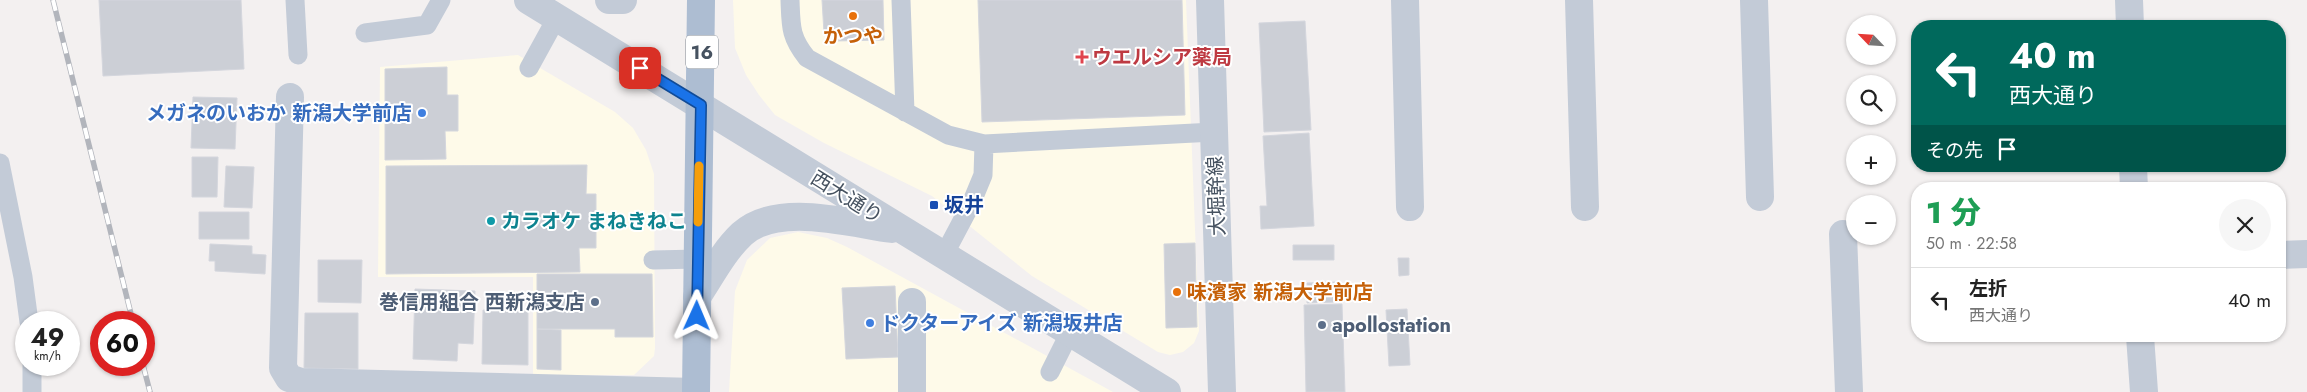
<!DOCTYPE html>
<html lang="ja">
<meta charset="utf-8">
<style>
:root{--surface:#fff;--page:#f6f6f6;--text:#222;--muted:#767676;--line:#e0e0e0}
body{margin:0;font-family:Jost,"Noto Sans JP",sans-serif;background:var(--page);color:var(--text);height:100vh;display:flex;flex-direction:column;font-size:19px;white-space:nowrap}
*{box-sizing:border-box;margin:0}
p{font-size:16px;color:var(--muted)}
.icon{flex:none;width:28px;height:28px;fill:none;stroke:currentColor;stroke-width:2;stroke-linecap:round;stroke-linejoin:round}
.map{position:relative;flex:1;overflow:hidden}
.side{position:absolute;left:1911px;top:182px;width:375px;height:160px;display:flex;flex-direction:column;background:var(--surface);border-radius:20px;box-shadow:0 1px 4px #0004}
.side>*{flex:none}
.guide{position:absolute;left:1911px;top:20px;width:375px;height:152px;border-radius:20px;box-shadow:0 1px 4px #0004;background:#00695c;color:#fff;overflow:hidden}
.needle{width:32px;rotate:295deg}
.tools{position:absolute;left:1846px;top:15px;display:grid;gap:10px}
.tools a{display:grid;place-items:center;width:50px;height:50px;border-radius:50%;background:var(--surface);box-shadow:0 1px 4px #0004;font-size:25px}
.speed{position:absolute;left:15px;top:311px;display:flex;gap:10px;font-size:25px;font-weight:700;text-align:center}
.speed>*{display:grid;place-content:center;width:65px;height:65px;border-radius:50%;background:var(--surface);box-shadow:0 1px 4px #0004;line-height:1}
.speed small{font-size:12px;font-weight:400}
.speed .limit{border:8px solid #d22;background:#fff;color:#111}
.pin{position:absolute;display:grid;place-items:center;width:42px;height:42px;color:#fff;margin:-21px;border-radius:10px;box-shadow:0 2px 8px #0006}
.me{position:absolute;width:55px;margin:-28px;rotate:1deg;stroke-linejoin:round;filter:drop-shadow(0 0 4px #0008)}
.turn{display:flex;align-items:center;gap:18px;height:105px;padding:0 15px;font-size:22px}
.turn .icon{width:65px;height:65px;stroke-width:2.5}
.turn b{display:block;font-size:35px;line-height:42px}
.then{display:flex;align-items:center;height:48px;padding:0 15px;background:#0003;gap:10px;font-size:19px}
.round{display:grid;place-items:center;flex:none;width:52px;height:52px;border-radius:26px;background:var(--page)}
.headline{display:flex;align-items:center;justify-content:space-between;height:85px;padding:0 15px}
h1{font-size:30px;font-weight:800;line-height:38px;color:#1e9e55}
ul{padding:0;list-style:none}
li{display:flex;align-items:center;gap:15px;height:65px;padding:0 15px;border-top:1px solid var(--line)}
li div{flex:1}
li b{display:block;font-size:19px}
li em{font-style:normal}
.map>svg:first-child{display:block}
.commercial{fill:#fefae9}
.building{fill:#cccfd6;stroke:#d4d6dd}
.lines{fill:none;stroke-linecap:round;stroke-linejoin:round}
.service{stroke:#c3cbd7;stroke-width:19}
.minor{stroke:#c3cbd7;stroke-width:28}
.tertiary{stroke:#c3cbd7;stroke-width:28}
.primary{stroke:#adbdd2;stroke-width:28}
.rail-casing{stroke:#b2b5bc;stroke-width:5.5}
.rail{stroke:#fff;stroke-width:4;stroke-dasharray:11;stroke-linecap:butt}
.route-casing{stroke:#114b97;stroke-width:12}
.route{stroke:#1a73e8;stroke-width:9}
.slow{stroke:#f59e0b;stroke-width:9}
.food-dot{fill:#e8710a;stroke:#fff;stroke-width:2}
.health-dot{fill:#e0444e;stroke:#fff;stroke-width:2}
.shop-dot{fill:#3f7fe0;stroke:#fff;stroke-width:2}
.transit-dot{fill:#1a4fb4;stroke:#fff;stroke-width:2}
.culture-dot{fill:#0f9aa8;stroke:#fff;stroke-width:2}
.service-dot{fill:#5c6f8a;stroke:#fff;stroke-width:2}
.labels{text-anchor:middle;stroke-width:4;stroke-linejoin:round;paint-order:stroke}
.shield{fill:#fff;stroke:#7e8690;stroke-width:1}
.shield-label{font-size:19px;font-weight:bold;fill:#465260}
.food-label{font-size:20px;font-weight:bold;fill:#c56008;stroke:#fff}
.health-label{font-size:20px;font-weight:bold;fill:#be3a42;stroke:#fff;text-anchor:start}
.shop-label{font-size:20px;font-weight:bold;fill:#366cbe;stroke:#fff;text-anchor:end}
.street-label{font-size:20px;fill:#465260;stroke:#fff}
.transit-label{font-size:20px;font-weight:bold;fill:#164399;stroke:#fff;text-anchor:start}
.culture-label{font-size:20px;font-weight:bold;fill:#0d838f;stroke:#fff;text-anchor:start}
.service-label{font-size:20px;font-weight:bold;fill:#4e5e75;stroke:#fff;text-anchor:end}
</style>
<div class="map">
<svg width="2307" height="392" viewBox="0 0 2307 392">
<rect width="100%" height="100%" fill="#f3f0f0"/>
<path class="commercial" d="M 733,0 L 1186,0 L 1199,331 L 1194,343 L 1183,352 L 1170,355 L 1158,352 L 1032,276 L 932,196 L 824,143 L 775,115 L 759,95 L 746,75 L 735,48 Z
M 518,55 L 615,112 L 633,128 L 646,150 L 654,174 L 655,348 L 654,356 L 634,375 L 533,375 L 533,277 L 378,277 L 380,67 Z
M 798,232 L 827,238 L 847,247 L 1113,392 L 729,392 L 735,291 L 747,260 L 770,238 Z"/>
<path class="building" d="M 99,0 L 241,0 L 244,69 L 103,76 Z
M 822,0 L 883,0 L 884,40 L 834,41 L 833,32 L 824,33 Z
M 978,0 L 1182,0 L 1185,115 L 982,122 Z
M 1305,21 L 1311,130 L 1264,132 L 1259,23 Z
M 447,67 L 447,95 L 458,95 L 458,131 L 445,131 L 446,159 L 385,160 L 385,69 Z
M 193,97 L 237,98 L 235,149 L 191,148 Z
M 1309,133 L 1314,226 L 1261,229 L 1260,206 L 1267,206 L 1263,136 Z
M 192,157 L 218,157 L 217,197 L 192,197 Z
M 587,165 L 586,194 L 596,194 L 596,248 L 579,248 L 580,272 L 386,274 L 386,166 Z
M 226,166 L 254,167 L 252,208 L 224,207 Z
M 199,212 L 249,212 L 249,239 L 199,239 Z
M 1195,243 L 1197,327 L 1166,328 L 1164,244 Z
M 210,244 L 252,246 L 252,254 L 266,255 L 265,274 L 215,271 L 215,261 L 209,261 Z
M 1293,245 L 1334,245 L 1334,260 L 1293,260 Z
M 1398,258 L 1409,258 L 1409,275 L 1399,276 Z
M 318,260 L 362,260 L 361,303 L 318,302 Z
M 537,274 L 652,274 L 653,337 L 615,337 L 615,329 L 537,329 Z
M 1337,282 L 1337,302 L 1307,303 L 1307,283 Z
M 895,286 L 898,357 L 846,359 L 842,288 Z
M 415,289 L 475,291 L 473,344 L 458,343 L 457,361 L 413,359 Z
M 1342,304 L 1345,392 L 1306,392 L 1304,305 Z
M 1407,309 L 1410,365 L 1389,366 L 1386,310 Z
M 483,310 L 528,310 L 528,365 L 482,364 Z
M 305,313 L 358,313 L 358,369 L 304,368 Z
M 537,329 L 561,330 L 561,370 L 537,369 Z"/>
<g class="lines">
<path class="service" d="M 295,0 L 298,55
M 790,0 C 791,26 790,37 807,58 L 948,135 L 984,144
M 901,0 L 905,112
M 365,33 L 427,25 L 441,0
M 529,68 L 557,17
M 0,163 L 23,277 L 29,322
M 944,255 L 971,204 L 983,175 L 984,144 L 1214,132
M 653,260 L 698,259
M 32,365 L 32,392
M 1050,372 L 1070,332"/>
<path class="minor" d="M 1405,0 L 1410,207
M 1579,0 L 1585,207
M 1754,0 L 1760,197
M 2129,0 L 2130,26
M 290,97 L 283,368 L 289,378 L 301,382 L 696,392
M 2133,166 L 2134,189
M 1843,234 L 1849,392
M 2280,255 L 2307,254
M 912,302 L 912,392
M 2140,336 L 2144,392"/>
<path class="tertiary" d="M 528,0 L 1167,392
M 609,0 L 623,0
M 1210,0 L 1222,392
M 697,297 C 711,276 723,252 742,234 C 777,202 849,223 892,229"/>
<path class="primary" d="M 696,392 L 701,0"/>
<g class="rail-casing">
<path id="rail" d="M 53,0 L 133,322
M 143,365 L 150,392"/>
</g>
<use href="#rail" class="rail"/>
</g>
<g class="lines">
<g class="route-casing">
<path id="route" d="M 640,68 L 701,105 L 697,316"/>
</g>
<use href="#route" class="route"/>
<path class="slow" d="M 698,222 L 699,166"/>
</g>
<g class="food-dot">
<circle cx="853" cy="16" r="5"/>
<circle cx="1177" cy="292" r="5"/>
</g>
<path class="health-dot" d="M1079.5 49.5h5v5h5v5h-5v5h-5v-5h-5v-5h5z"/>
<g class="shop-dot">
<circle cx="422" cy="113" r="5"/>
<circle cx="870" cy="323" r="5"/>
</g>
<rect class="transit-dot" x="929" y="200" width="10" height="10" rx="2.5"/>
<circle class="culture-dot" cx="491" cy="221" r="5"/>
<g class="service-dot">
<circle cx="595" cy="302" r="5"/>
<circle cx="1322" cy="325" r="5"/>
</g>
<g class="labels">
<rect class="shield" x="686" y="35.5" width="32" height="33" rx="4"/>
<g class="shield-label">
<text x="702" y="59">16</text>
</g>
<g class="food-label">
<text x="853" y="43">かつや</text>
<text x="1187" y="299" text-anchor="start">味濱家 新潟大学前店</text>
</g>
<g class="health-label">
<text x="1092" y="64">ウエルシア薬局</text>
</g>
<g class="shop-label">
<text x="412" y="120">メガネのいおか 新潟大学前店</text>
<text x="880" y="330" text-anchor="start">ドクターアイズ 新潟坂井店</text>
</g>
<g class="street-label">
<text transform="translate(1216 196) rotate(-92)" y="7">大堀幹線</text>
<text transform="translate(847 197) rotate(32)" y="7">西大通り</text>
</g>
<g class="transit-label">
<text x="944" y="212">坂井</text>
</g>
<g class="culture-label">
<text x="501" y="228">カラオケ まねきねこ</text>
</g>
<g class="service-label">
<text x="585" y="309">巻信用組合 西新潟支店</text>
<text x="1332" y="332" text-anchor="start">apollostation</text>
</g>
</g>
</svg>
<div class="tools">
<a><svg class="needle" viewBox="-14 -14 28 28"><path d="M0-13l5 13h-10z" fill="#e53935"/><path d="M0 13l5-13h-10z" fill="#767676"/></svg></a>
<a><svg class="icon" aria-label="search" viewBox="0 0 24 24"><circle cx="10" cy="10" r="6"/><path d="M15 15l6 6"/></svg></a>
<a>+</a>
<a>−</a>
</div>
<div class="speed"><div>49<small>km/h</small></div><div class="limit">60</div></div>
<div class="pin" style="left:640px;top:68px;background:#d93025"><svg class="icon" aria-label="arrive" viewBox="0 0 24 24"><path d="M6 21V4h12l-3 4 3 4H6"/></svg></div>
<svg class="me" style="left:697px;top:316px" viewBox="-20 -20 40 40"><path d="M0-17L14 15 0 8-14 15z" fill="#1a73e8" stroke="#fff" stroke-width="4"/></svg>
<div class="guide">
<div class="turn"><svg class="icon" aria-label="left" viewBox="0 0 24 24"><path d="M17 20v-9H6M10 6l-5 5 5 5"/></svg><div><b>40 m</b>西大通り</div></div>
<div class="then">その先<svg class="icon" aria-label="arrive" viewBox="0 0 24 24"><path d="M6 21V4h12l-3 4 3 4H6"/></svg></div>
</div>
<section class="side">
<div class="headline"><div><h1>1 分</h1><p>50 m · 22:58</p></div><a class="round"><svg class="icon" aria-label="close" viewBox="0 0 24 24"><path d="M6 6l12 12M18 6L6 18"/></svg></a></div>
<ul>
<li><svg class="icon" aria-label="left" viewBox="0 0 24 24"><path d="M17 20v-9H6M10 6l-5 5 5 5"/></svg><div><b>左折</b><p>西大通り</p></div><em>40 m</em></li>
</ul>
</section>
</div>
